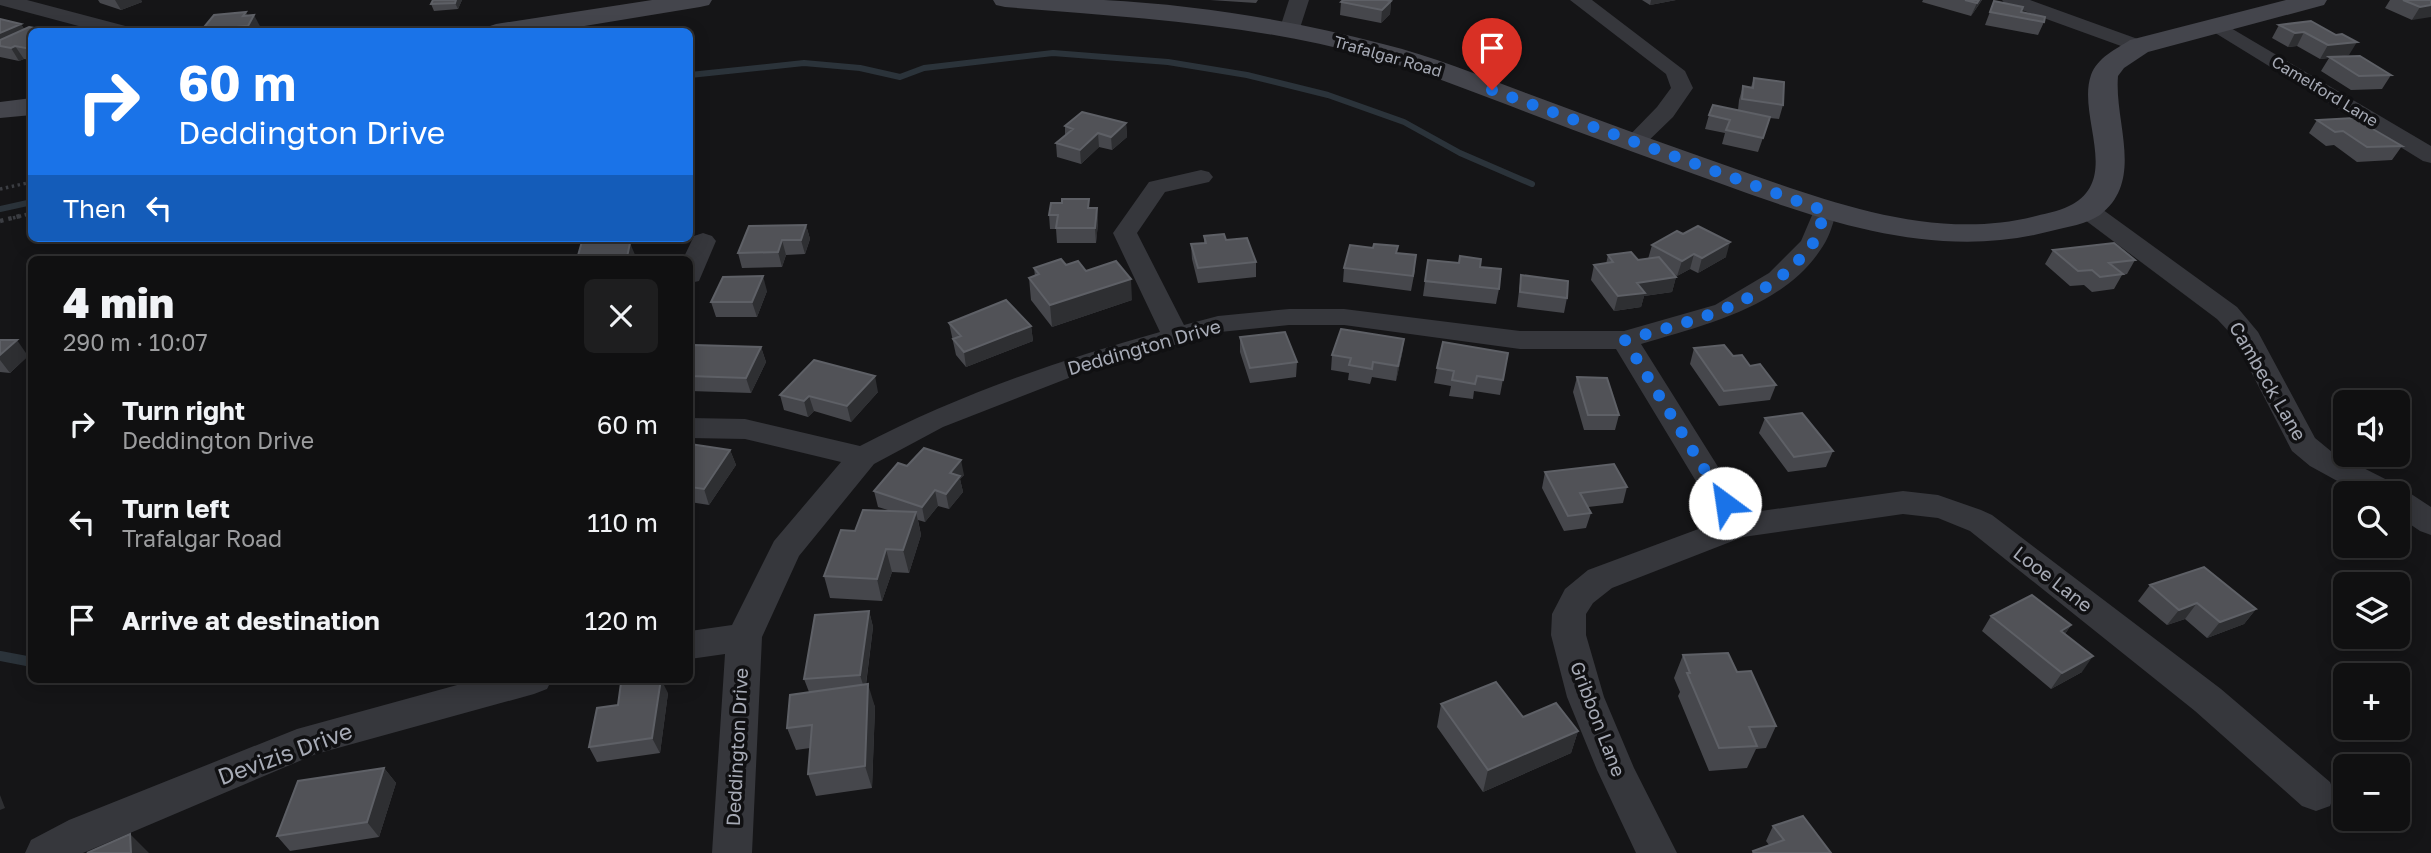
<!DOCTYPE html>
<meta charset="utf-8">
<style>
:root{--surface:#101011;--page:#1e1e1f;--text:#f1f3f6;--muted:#9c9d9f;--line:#303031}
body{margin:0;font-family:"Golos Text",sans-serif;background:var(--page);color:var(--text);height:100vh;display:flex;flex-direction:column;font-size:26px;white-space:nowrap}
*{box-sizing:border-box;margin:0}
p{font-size:23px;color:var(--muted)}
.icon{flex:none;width:38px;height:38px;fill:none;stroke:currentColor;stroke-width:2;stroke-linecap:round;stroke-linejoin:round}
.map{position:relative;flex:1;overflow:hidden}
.side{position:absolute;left:28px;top:256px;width:665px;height:427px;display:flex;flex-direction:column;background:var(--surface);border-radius:10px;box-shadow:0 4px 18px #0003,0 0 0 2px var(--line)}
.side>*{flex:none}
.banner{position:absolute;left:28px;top:28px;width:665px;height:214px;border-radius:10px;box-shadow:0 4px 18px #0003,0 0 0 2px var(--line);background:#1a73e8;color:#fff;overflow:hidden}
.fabs{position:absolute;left:2333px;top:390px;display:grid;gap:14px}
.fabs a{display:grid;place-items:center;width:77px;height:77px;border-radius:10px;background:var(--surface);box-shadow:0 4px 18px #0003,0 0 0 2px var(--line);font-size:35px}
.pin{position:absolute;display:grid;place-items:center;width:60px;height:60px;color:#fff;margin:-72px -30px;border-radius:50% 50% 50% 0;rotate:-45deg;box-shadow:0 0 7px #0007}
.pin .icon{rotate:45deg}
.me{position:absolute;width:77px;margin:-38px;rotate:329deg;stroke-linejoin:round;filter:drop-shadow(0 0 5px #0008)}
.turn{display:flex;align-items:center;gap:24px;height:147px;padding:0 35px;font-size:32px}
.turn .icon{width:91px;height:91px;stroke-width:2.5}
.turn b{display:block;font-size:49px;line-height:60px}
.then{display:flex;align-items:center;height:66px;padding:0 35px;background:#0003;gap:14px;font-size:26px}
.round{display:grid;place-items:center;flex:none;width:74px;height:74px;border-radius:10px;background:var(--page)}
.head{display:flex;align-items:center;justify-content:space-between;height:119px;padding:0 35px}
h1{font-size:42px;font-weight:800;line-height:52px}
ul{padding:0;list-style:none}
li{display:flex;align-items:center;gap:21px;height:98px;padding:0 35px}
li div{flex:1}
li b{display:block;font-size:26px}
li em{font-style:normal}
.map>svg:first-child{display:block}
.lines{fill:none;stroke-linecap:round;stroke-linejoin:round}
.stream-far1{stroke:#2b333a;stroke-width:6}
.stream{stroke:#2b333a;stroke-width:10}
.path-far1{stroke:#3c3e43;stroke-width:3.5;stroke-dasharray:2.5 3.5;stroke-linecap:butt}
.path{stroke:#3c3e43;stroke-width:4.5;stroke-dasharray:3.5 5;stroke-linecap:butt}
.street{fill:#36373c;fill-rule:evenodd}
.secondary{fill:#44454c;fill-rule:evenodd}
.wall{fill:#46474c}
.shaded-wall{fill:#2e2f32}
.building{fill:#515257;stroke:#5e6066;stroke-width:2}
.route{stroke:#1a73e8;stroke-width:12;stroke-dasharray:0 21.6}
.labels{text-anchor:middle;stroke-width:7;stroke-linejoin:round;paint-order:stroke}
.far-street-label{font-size:16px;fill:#a7abb6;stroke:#101012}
.street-label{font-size:19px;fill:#a7abb6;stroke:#101012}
.near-street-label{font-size:23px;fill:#a7abb6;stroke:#101012}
</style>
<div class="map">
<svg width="2431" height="853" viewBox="0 0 2431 853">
<rect width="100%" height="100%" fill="#151517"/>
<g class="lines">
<path class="stream-far1" d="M 690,75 L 804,63 L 860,68 L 900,77 L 924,68 L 1053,53 L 1168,62 L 1247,75 L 1328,95 L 1404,122 L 1460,153 L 1532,184
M 0,209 L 32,202"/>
<path class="stream" d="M 0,656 L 32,662"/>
<path class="path-far1" d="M 0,189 L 32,182
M 13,218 L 32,213"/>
<path class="path" d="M 0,221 L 20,216"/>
<path class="street" d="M 0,0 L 27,0 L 133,28 L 136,32 L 101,32 L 0,5 Z
M 1289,0 L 1309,0 L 1299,31 L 1296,35 L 1282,35 L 1279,31 Z
M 1570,0 L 1592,0 L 1685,71 L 1693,88 L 1673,117 L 1641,148 L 1625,148 L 1622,143 L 1657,107 L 1671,88 L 1666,74 Z
M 2002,0 L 2030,0 L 2146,42 L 2149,46 L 2146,50 L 2132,50 L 2005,4 Z
M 2219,21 L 2431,146 L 2431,163 L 2423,161 L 2212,31 L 2209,27 L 2212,23 Z
M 1201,170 L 1209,172 L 1213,177 L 1209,182 L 1165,192 L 1137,233 L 1184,325 L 1218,316 L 1289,309 L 1344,309 L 1520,331 L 1624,331 L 1715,305 L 1769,273 L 1801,241 L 1816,206 L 1825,204 L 1834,206 L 1837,211 C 1833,222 1830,236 1823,246 C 1785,307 1705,325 1641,344 L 1747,513 L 1903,491 L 1938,495 L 1981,510 L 1992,515 L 2221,689 L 2330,782 L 2335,794 L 2330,806 L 2316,811 L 2302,806 L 2195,711 L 1970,531 L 1938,518 L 1903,514 L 1743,537 L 1612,588 L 1593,603 L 1586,614 L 1586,635 L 1604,697 L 1634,768 L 1677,853 L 1636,853 L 1597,770 L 1567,697 L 1551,635 L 1552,614 L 1565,589 L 1588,570 L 1720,521 L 1616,349 L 1520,349 L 1344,325 L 1289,325 L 1220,332 L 1097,367 L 943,427 L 874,464 L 799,556 L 762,637 L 752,853 L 712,853 L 725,654 L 690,659 L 690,631 L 732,625 L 774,541 L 841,462 L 745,439 L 690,438 L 690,418 L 745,419 L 860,446 C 955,396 1056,361 1160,332 L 1113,233 L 1149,182 Z
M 2086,202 L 2095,204 L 2237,307 L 2258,332 L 2315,438 L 2332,452 L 2399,486 L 2431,507 L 2431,535 L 2420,531 L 2398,516 L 2398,494 L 2361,494 L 2310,466 L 2292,451 L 2232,335 L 2217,319 L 2077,214 L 2074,209 L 2077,204 Z
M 703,233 L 712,236 L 716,241 L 699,281 L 690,283 L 690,259 L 683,259 L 694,236 Z
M 479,679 L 552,679 L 547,689 L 534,694 L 316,754 L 83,853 L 25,853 L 31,840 L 69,820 L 297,729 Z"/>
<path class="secondary" d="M 652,0 L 712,0 L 709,5 L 700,7 L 548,32 L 483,32 L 487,27 L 496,24 Z
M 993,0 C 1030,0 1067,0 1104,0 C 1198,5 1292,20 1383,44 C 1432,56 1478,75 1526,93 C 1595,119 1665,144 1736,169 C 1830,202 1935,242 2036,216 C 2048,213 2063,210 2073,204 C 2120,177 2077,115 2091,75 C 2097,58 2116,49 2130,40 L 2286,0 L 2327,0 L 2324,5 L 2148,52 L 2124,68 L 2118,76 C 2114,123 2145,180 2100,215 C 2087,224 2067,227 2051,231 C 1938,261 1826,222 1719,183 C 1649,158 1578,132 1508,105 C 1462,88 1416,69 1368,56 C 1250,23 1126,17 1005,7 L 996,5 Z
M 32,98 L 32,115 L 0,118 L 0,102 Z"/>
</g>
<path class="wall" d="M 98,0 L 141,0 L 142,2 L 121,10 L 100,3 Z
M 433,0 L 462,0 L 458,9 L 434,11 L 431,4 Z
M 1210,0 L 1258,0 L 1256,3 Z
M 1642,0 L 1676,0 L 1650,5 Z
M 1923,0 L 1982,0 L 1971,16 L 1922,2 Z
M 2390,0 L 2431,0 L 2412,20 L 2385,8 Z
M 1391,1 L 1390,14 L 1381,23 L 1340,15 L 1341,2 Z
M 1994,1 L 2044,22 L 2038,35 L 1985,25 Z
M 0,19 L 21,24 L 24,29 L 32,32 L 32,60 L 24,59 L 19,61 L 0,57 Z
M 2311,21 L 2349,55 L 2334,57 L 2391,75 L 2382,89 L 2351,90 L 2321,71 L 2329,58 L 2320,59 L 2297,46 L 2288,47 L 2272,38 L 2279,25 Z
M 1754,78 L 1783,105 L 1779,119 L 1770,118 L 1758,152 L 1722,144 L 1725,133 L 1705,129 L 1709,115 L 1738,110 L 1739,100 L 1743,86 L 1751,87 Z
M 2317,120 L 2402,146 L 2392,160 L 2357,162 L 2334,145 L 2326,146 L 2309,133 Z
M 1126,123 L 1127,137 L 1112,150 L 1099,147 L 1081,164 L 1057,157 L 1056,143 L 1065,135 L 1065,126 Z
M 1090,208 L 1097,208 L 1098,223 L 1096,243 L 1057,243 L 1056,229 L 1050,229 L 1049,215 Z
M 806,225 L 810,239 L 805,254 L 786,255 L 782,267 L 742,268 L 738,253 Z
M 1204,236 L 1226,240 L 1256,262 L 1256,277 L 1198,283 L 1192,259 L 1191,244 L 1204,243 Z
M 583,238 L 625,238 L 636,257 L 635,259 L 577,259 Z
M 1652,245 L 1726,257 L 1698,273 L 1690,269 L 1677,276 L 1673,273 L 1676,277 L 1672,292 L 1644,296 L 1641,307 L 1614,311 L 1591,280 L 1594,265 L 1606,264 L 1608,255 L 1638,260 L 1648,259 Z
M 2053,250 L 2135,260 L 2127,274 L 2122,275 L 2114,289 L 2092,292 L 2084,285 L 2070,286 L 2045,264 Z
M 1397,253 L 1415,270 L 1411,291 L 1343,282 L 1344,268 Z
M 1428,260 L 1480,267 L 1499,289 L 1496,304 L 1423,296 Z
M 1066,265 L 1086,271 L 1132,300 L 1052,327 L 1031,300 L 1029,278 L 1035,276 L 1034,268 Z
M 1521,275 L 1567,298 L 1564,313 L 1517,307 Z
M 767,291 L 757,317 L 716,317 L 711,302 Z
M 949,323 L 1031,326 L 1033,341 L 966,367 L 956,355 Z
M 1240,337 L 1297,362 L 1296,377 L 1250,383 L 1240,352 Z
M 1404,339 L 1402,354 L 1396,381 L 1372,377 L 1370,384 L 1348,380 L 1349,373 L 1331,370 L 1332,355 Z
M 0,340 L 28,356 L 10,373 L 0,372 Z
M 761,347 L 766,362 L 751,393 L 690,391 L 690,353 Z
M 1694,348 L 1733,356 L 1776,385 L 1770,400 L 1719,406 L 1690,364 Z
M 1508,353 L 1500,395 L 1474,391 L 1473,399 L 1449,396 L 1451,386 L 1434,383 L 1437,368 Z
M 1577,377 L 1619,415 L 1615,430 L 1584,430 L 1573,392 Z
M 878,392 L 851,422 L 814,411 L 808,417 L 784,410 L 780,395 Z
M 1765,418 L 1833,451 L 1826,467 L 1788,472 L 1759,433 Z
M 690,444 L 730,450 L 736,465 L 709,505 L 690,502 Z
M 907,466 L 964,475 L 960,479 L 963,492 L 949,509 L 938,506 L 925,522 L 918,520 L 921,535 L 909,573 L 892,572 L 882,601 L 830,598 L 824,576 L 855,531 L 891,511 L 878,507 L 874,491 Z
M 1545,472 L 1627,487 L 1623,503 L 1588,507 L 1591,513 L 1586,528 L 1564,531 L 1542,488 Z
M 2150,585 L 2256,609 L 2244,624 L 2207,638 L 2185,619 L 2167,625 L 2138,601 Z
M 869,611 L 873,627 L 866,685 L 875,707 L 872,788 L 816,796 L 808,774 L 810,748 L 796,750 L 787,728 L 809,692 L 804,679 Z
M 1991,616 L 2071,625 L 2065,634 L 2082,672 L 2051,689 L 1982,631 Z
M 1683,655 L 1737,672 L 1776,726 L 1766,748 L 1756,749 L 1747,768 L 1709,771 L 1678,696 L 1680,692 L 1674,678 Z
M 668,693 L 660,753 L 597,762 L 589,747 L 618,705 Z
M 1441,704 L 1523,717 L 1578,731 L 1571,753 L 1483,792 L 1437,727 Z
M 384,768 L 396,783 L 379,837 L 290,851 L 277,836 Z
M 1773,826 L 1831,853 L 1752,853 L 1753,851 L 1769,845 L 1766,841 Z"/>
<path class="shaded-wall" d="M 115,0 L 141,0 L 142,2 L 121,10 Z
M 456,0 L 462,0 L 458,9 L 455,3 Z
M 1651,0 L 1676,0 L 1650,5 Z
M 1979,0 L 1982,0 L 1971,16 L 1977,3 Z
M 1391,1 L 1390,14 L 1381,23 L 1382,10 Z
M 2431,5 L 2431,17 L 2412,20 L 2420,7 Z
M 246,12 L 251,21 L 254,15 L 261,28 L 259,32 L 222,32 L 224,28 L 243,16 Z
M 21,24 L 29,37 L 0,46 L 0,33 Z
M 2304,32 L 2297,46 L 2288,47 L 2295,33 Z
M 2357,42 L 2349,55 L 2320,59 L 2328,45 Z
M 15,46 L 24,59 L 19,61 L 11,48 Z
M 1126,123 L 1127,137 L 1112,150 L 1111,137 Z
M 1098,133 L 1099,147 L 1081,164 L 1080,150 Z
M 1097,208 L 1098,223 L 1096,243 L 1095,228 Z
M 806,225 L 810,239 L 805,254 L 801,240 Z
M 616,238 L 625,238 L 629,248 L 630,243 L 636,257 L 635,259 L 628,259 Z
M 782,240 L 786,255 L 782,267 L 778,252 Z
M 1730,242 L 1726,257 L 1698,273 L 1702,258 Z
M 1694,254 L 1690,269 L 1677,276 L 1682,261 Z
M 763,276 L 767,291 L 757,317 L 752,302 Z
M 1676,277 L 1672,292 L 1644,296 L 1641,307 L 1614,311 L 1618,296 L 1637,283 Z
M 1131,279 L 1132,300 L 1052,327 L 1050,305 Z
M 1031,326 L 1033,341 L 966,367 L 964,352 Z
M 1404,339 L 1402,354 L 1396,381 L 1398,366 Z
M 17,340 L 28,356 L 10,373 L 0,360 L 0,355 Z
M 761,347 L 766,362 L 751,393 L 746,378 Z
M 875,376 L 878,392 L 851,422 L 847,406 Z
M 809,396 L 814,411 L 808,417 L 804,401 Z
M 730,450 L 736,465 L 709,505 L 704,489 Z
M 961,460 L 964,475 L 960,479 L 963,492 L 949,509 L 946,494 L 950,473 Z
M 935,490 L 938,506 L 925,522 L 922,507 Z
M 916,512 L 921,535 L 909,573 L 903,550 Z
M 886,549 L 892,572 L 882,601 L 877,579 Z
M 2197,603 L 2185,619 L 2167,625 L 2179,610 Z
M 2256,609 L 2244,624 L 2207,638 L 2220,622 Z
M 869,611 L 873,627 L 865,691 L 860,675 Z
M 2071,625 L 2060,641 L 2061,631 Z
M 2093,656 L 2082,672 L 2051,689 L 2062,673 Z
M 661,679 L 668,693 L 660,753 L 652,738 Z
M 868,684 L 875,707 L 872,788 L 865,766 Z
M 1578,731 L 1571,753 L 1483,792 L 1488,770 Z
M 384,768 L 396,783 L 379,837 L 367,822 Z
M 0,795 L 5,808 L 0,810 Z
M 130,834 L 149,853 L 131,853 Z"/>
<path class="building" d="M 433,0 L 456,0 L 455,3 L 431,4 Z
M 1343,0 L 1386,0 L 1391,1 L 1382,10 L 1341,2 Z
M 1965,0 L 1979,0 L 1977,3 Z
M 2403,0 L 2431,0 L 2431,5 L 2420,7 Z
M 1994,1 L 2023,7 L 2021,12 L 2045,17 L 2044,22 L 1990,12 Z
M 246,12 L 243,16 L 254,15 L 248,26 L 224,28 L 222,32 L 200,32 L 214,15 Z
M 0,19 L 21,24 L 0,33 Z
M 2311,21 L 2336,35 L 2342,34 L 2357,42 L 2328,45 L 2304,32 L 2295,33 L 2279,25 Z
M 29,27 L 51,31 L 32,32 L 32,48 L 31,49 L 15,46 L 11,48 L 0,46 L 0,40 Z
M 2360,56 L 2391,75 L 2359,76 L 2329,57 Z
M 1754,78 L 1784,82 L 1783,105 L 1742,99 L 1743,86 L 1753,88 Z
M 1713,105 L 1770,117 L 1763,138 L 1726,130 L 1730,120 L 1709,115 Z
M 1082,112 L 1126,123 L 1111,137 L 1098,133 L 1080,150 L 1056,143 L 1073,129 L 1065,126 Z
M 2354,118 L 2402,146 L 2367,147 L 2343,131 L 2335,132 L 2317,120 Z
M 1062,199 L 1089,199 L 1088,208 L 1097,208 L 1095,228 L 1056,228 L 1058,215 L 1049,215 L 1051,203 L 1062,203 Z
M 806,225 L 801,240 L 782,240 L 778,252 L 738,253 L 749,226 Z
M 1698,226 L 1730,242 L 1702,258 L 1694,254 L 1682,261 L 1652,245 L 1677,231 L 1683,234 Z
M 1224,234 L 1226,240 L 1247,238 L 1256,262 L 1198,268 L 1191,244 L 1206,243 L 1204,236 Z
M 583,238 L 624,238 L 623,243 L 630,243 L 627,257 L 602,259 L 577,259 Z
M 2114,243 L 2135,260 L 2109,263 L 2123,274 L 2100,277 L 2092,270 L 2078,271 L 2053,250 Z
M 1374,244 L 1398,246 L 1396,253 L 1416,255 L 1413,276 L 1344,268 L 1350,245 L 1373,248 Z
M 1631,252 L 1638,260 L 1659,257 L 1676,277 L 1637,283 L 1645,293 L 1618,296 L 1594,265 L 1613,262 L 1608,255 Z
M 1460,256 L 1481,259 L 1480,267 L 1501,269 L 1499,289 L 1425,281 L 1428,260 L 1459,263 Z
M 1061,259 L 1066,265 L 1078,261 L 1086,271 L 1116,261 L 1131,279 L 1050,305 L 1029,278 L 1039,274 L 1034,268 Z
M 1521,275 L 1568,281 L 1567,298 L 1520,292 Z
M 763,276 L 752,302 L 711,302 L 723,277 Z
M 1006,300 L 1031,326 L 964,352 L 953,339 L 961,336 L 949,323 Z
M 1341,329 L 1404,339 L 1398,366 L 1373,362 L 1372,369 L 1349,365 L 1351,358 L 1332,355 Z
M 1285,332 L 1297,362 L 1250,368 L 1240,337 Z
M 0,340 L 17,340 L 0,355 Z
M 1443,342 L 1508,353 L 1503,380 L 1477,376 L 1475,384 L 1452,380 L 1454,371 L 1437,368 Z
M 694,345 L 761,347 L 746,378 L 690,376 L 690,353 Z
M 1724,345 L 1733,356 L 1742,355 L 1750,366 L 1760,364 L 1776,385 L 1724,391 L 1694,348 Z
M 814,360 L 875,376 L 847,406 L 809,396 L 804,401 L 780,395 Z
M 1577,377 L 1607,378 L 1619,415 L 1588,415 Z
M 1802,413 L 1833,451 L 1794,457 L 1765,418 Z
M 690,444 L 730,450 L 704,489 L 690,487 Z
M 924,448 L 961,460 L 950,473 L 960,476 L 946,494 L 935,490 L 922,507 L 874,491 L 898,463 L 907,466 Z
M 1614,464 L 1627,487 L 1580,493 L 1591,513 L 1568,516 L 1545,472 Z
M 863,510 L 916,512 L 903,550 L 886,549 L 877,579 L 824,576 L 841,530 L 855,531 Z
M 2204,567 L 2256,609 L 2220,622 L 2197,603 L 2179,610 L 2150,585 Z
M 2032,595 L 2071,625 L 2061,631 L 2093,656 L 2062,673 L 1991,616 Z
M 869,611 L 860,675 L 804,679 L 815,615 Z
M 1728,653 L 1737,672 L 1751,671 L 1776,726 L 1749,727 L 1757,746 L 1719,748 L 1687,673 L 1690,673 L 1683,655 Z
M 653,679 L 661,679 L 652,738 L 589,747 L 597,708 L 618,705 L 621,683 Z
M 1496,682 L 1523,717 L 1556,703 L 1578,731 L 1488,770 L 1441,704 Z
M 868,684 L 865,766 L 808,774 L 812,725 L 787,728 L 790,695 Z
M 384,768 L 367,822 L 277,836 L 298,781 Z
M 1803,816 L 1831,853 L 1754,853 L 1753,851 L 1784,840 L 1773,826 Z
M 130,834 L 131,853 L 87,853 Z"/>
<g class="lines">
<path class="route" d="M 1492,90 L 1825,211 C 1821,222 1818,237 1811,246 C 1764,306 1694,320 1625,340 L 1725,503"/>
</g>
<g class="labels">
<g class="far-street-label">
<text transform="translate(1388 56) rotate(16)" y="6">Trafalgar Road</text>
<text transform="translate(2325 91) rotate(31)" y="6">Camelford Lane</text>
</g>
<g class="street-label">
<text transform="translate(1144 347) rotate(-16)" y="7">Deddington Drive</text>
<text transform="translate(2268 381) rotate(60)" y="7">Cambeck Lane</text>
<text transform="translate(2053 579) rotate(38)" y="7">Looe Lane</text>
<text transform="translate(1598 719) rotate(69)" y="7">Gribbon Lane</text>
<text transform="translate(737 747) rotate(-87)" y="7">Deddington Drive</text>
</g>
<g class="near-street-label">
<text transform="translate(285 754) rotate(-20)" y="8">Devizis Drive</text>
</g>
</g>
</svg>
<div class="fabs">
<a><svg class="icon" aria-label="sound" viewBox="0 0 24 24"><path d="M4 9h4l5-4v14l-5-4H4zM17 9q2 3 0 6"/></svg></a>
<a><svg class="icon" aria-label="search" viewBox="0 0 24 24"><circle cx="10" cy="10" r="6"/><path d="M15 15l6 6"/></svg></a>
<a><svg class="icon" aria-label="layers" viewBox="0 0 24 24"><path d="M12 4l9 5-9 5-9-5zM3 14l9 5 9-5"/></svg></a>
<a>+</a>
<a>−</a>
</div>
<div class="pin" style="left:1492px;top:90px;background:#d93025"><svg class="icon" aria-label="arrive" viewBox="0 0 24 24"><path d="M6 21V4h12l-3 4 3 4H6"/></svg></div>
<svg class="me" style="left:1725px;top:503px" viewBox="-20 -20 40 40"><circle r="19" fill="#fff"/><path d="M0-13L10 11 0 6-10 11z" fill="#1a73e8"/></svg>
<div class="banner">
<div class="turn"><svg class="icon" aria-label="right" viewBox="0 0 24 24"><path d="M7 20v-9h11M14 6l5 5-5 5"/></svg><div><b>60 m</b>Deddington Drive</div></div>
<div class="then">Then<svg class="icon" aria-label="left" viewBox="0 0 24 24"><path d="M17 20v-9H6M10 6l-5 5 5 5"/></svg></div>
</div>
<section class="side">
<div class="head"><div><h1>4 min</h1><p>290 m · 10:07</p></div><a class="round"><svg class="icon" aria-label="close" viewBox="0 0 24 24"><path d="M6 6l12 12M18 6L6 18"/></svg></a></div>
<ul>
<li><svg class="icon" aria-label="right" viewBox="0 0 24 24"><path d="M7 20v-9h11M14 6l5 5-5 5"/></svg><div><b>Turn right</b><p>Deddington Drive</p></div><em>60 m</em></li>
<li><svg class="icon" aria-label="left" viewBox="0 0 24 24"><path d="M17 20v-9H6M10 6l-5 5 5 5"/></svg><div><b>Turn left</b><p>Trafalgar Road</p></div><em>110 m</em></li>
<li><svg class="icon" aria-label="arrive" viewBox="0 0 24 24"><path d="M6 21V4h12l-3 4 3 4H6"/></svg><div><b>Arrive at destination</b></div><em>120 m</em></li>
</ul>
</section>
</div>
